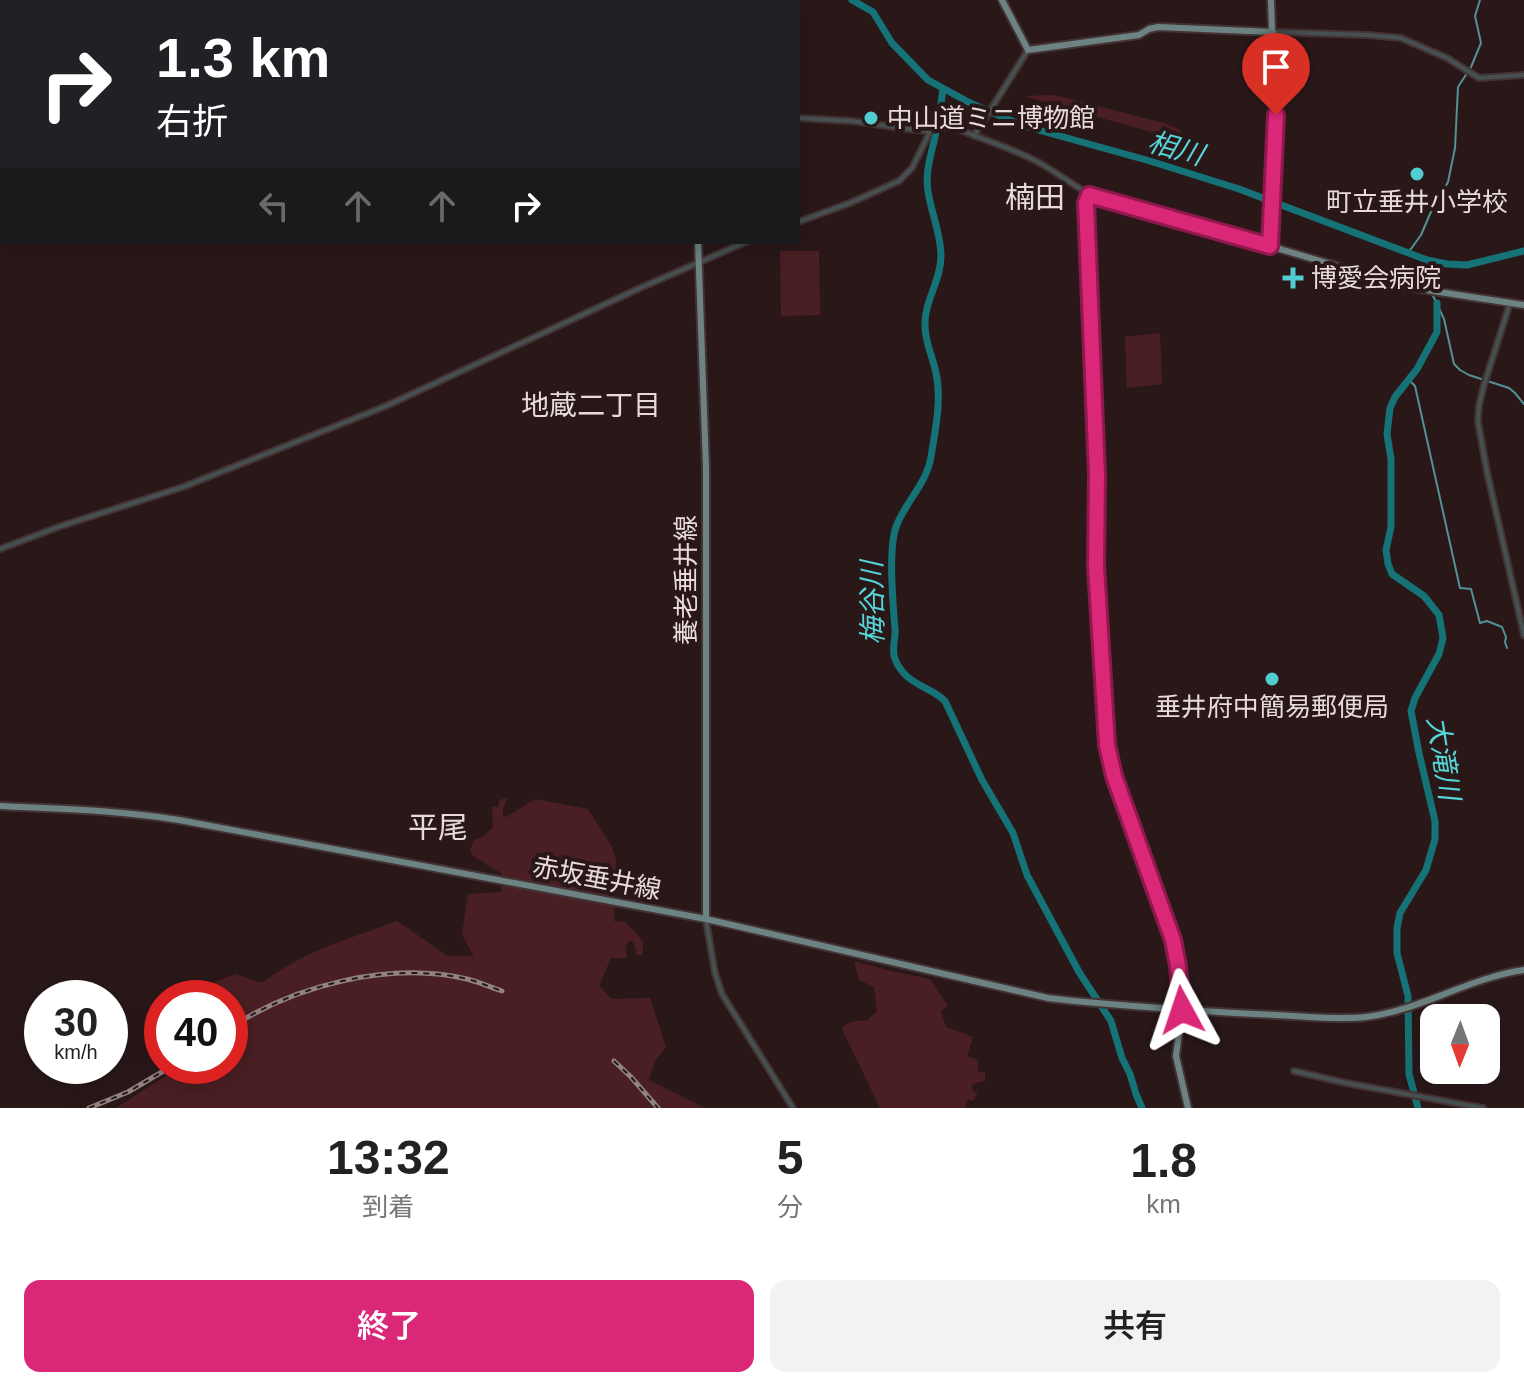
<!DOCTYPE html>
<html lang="ja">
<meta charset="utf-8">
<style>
:root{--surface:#fff;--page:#f2f2f2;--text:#222;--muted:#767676;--accent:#db2777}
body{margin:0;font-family:Helvetica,"Noto Sans JP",sans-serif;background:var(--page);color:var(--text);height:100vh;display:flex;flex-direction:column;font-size:30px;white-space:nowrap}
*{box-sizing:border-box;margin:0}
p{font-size:26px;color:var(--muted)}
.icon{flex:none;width:44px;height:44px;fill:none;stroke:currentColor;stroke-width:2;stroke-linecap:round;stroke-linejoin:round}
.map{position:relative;height:1108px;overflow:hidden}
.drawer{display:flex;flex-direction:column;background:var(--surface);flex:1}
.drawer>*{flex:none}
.hud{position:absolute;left:0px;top:0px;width:800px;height:244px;box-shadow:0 4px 20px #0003;background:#202124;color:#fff;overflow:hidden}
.needle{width:52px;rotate:181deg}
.controls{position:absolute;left:1420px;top:1004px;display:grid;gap:16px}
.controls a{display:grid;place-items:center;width:80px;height:80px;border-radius:16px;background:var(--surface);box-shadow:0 4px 20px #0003;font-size:40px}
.speed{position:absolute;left:24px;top:980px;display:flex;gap:16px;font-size:40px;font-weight:700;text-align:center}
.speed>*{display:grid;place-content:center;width:104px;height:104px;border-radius:50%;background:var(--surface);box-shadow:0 4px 20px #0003;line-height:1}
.speed small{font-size:20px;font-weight:400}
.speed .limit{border:12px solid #d22;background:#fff;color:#111}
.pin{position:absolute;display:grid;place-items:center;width:68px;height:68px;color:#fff;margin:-82px -34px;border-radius:50% 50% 50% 0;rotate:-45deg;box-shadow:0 0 8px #0007}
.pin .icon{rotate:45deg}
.me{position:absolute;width:88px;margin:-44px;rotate:355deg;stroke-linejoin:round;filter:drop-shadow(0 0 6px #0008)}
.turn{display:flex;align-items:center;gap:28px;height:168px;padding:0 24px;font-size:36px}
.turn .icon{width:104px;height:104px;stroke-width:2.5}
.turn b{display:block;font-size:56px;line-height:68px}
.lanes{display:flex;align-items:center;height:76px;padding:0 24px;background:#0003;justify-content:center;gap:40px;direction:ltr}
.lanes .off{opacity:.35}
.eta{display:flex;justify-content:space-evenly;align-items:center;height:136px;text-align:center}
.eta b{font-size:48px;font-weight:600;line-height:56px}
.action{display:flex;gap:16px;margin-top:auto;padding:16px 24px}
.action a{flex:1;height:92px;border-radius:16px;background:var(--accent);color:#fff;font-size:32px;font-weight:600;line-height:92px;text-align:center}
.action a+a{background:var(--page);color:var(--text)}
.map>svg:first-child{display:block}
.green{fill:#4a1f23}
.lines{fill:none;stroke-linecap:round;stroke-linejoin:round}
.stream{stroke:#549194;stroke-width:2}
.river{stroke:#157276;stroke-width:7}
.minor-casing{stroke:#443334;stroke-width:8}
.major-casing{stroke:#443334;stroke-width:10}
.minor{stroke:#465051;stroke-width:4}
.major{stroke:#6d8383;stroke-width:6}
.rail-casing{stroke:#928383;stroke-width:5}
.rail{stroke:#2a1819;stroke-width:2;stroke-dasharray:6;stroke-linecap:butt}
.route-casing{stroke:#8e194d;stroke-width:20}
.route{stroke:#db2777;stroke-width:14}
.poi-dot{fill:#51ccd1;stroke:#2a1819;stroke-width:3}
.labels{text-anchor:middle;stroke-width:8;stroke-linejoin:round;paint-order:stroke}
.poi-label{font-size:26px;fill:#e7dada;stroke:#2a1819;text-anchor:start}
.street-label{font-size:26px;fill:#e7dada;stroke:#2a1819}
.water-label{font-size:28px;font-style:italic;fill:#55d4d8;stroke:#2a1819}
.neighbourhood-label{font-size:28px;fill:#e7dada;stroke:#2a1819}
.quarter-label{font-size:30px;fill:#e7dada;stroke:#2a1819}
</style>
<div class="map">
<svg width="1524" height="1108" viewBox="0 0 1524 1108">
<rect width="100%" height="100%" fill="#2a1819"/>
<path class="green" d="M 1054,95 L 1164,123 L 1181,130 L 1179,140 L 1024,96 Z
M 780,251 L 819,251 L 820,315 L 781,316 Z
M 1160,333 L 1162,384 L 1127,388 L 1125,337 Z
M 507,798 L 503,810 L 503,816 L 507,817 L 535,799 L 588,809 L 612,847 L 616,860 L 614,921 L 625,922 L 643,941 L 643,955 L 637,955 L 633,941 L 629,941 L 626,945 L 627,958 L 611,958 L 599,986 L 612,999 L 650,998 L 666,1047 L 655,1061 L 649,1080 L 705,1108 L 116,1108 L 181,1066 L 230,1066 L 230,998 L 208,998 L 213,983 L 235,974 L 262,983 C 301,952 351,938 397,921 L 448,956 L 474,956 L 462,935 L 468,894 L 501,892 L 502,874 L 472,855 L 470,850 L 474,840 L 484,836 L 493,827 L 492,807 L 499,807 L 499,800 Z
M 854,961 L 891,971 L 930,979 L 948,1006 L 941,1011 L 946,1027 L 973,1037 L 967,1056 L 978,1060 L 978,1071 L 985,1073 L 985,1081 L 972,1084 L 973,1091 L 978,1092 L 973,1101 L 968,1099 L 965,1108 L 880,1108 L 842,1029 C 848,1020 858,1021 868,1020 L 877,1011 L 874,987 L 859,980 Z"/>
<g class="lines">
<path class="stream" d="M 1408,253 L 1421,235 L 1430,214 L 1448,182 L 1455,148 L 1458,87 L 1471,67 L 1481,43 L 1475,16 L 1480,0
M 1427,260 L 1426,281 L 1444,319 L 1454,364 L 1460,370 L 1469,375 L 1509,388 L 1515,393 L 1524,404
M 1408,379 L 1415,386 L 1460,588 L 1471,589 L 1480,623 L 1487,621 L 1502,627 L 1506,637 L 1505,642 L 1507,648"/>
<path class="river" d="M 852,0 L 873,12 L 892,43 L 928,80 L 970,103 L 1024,126 L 1150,161 L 1239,189 L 1427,260 L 1447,264 L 1467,265 L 1524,251
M 943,89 C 941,105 938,121 935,137 C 931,155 925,172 928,191 C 931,213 941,233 941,256 C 941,281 924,301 925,326 C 925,343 933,357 936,373 C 942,400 935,431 931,457 C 926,485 905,502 896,527 C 888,550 893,604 895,629 C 896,639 891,649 895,659 C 905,685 930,686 945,701 L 982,780 L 1013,833 L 1027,875 L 1079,972 L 1111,1021 L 1122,1058 L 1130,1074 L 1136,1094 L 1142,1108
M 1418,1108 L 1409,1074 L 1408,996 L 1397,953 L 1397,928 L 1400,913 L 1426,870 L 1435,839 L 1435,821 L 1419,753 L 1411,711 L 1415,698 L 1439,654 L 1443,638 L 1439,615 L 1432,606 L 1424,596 L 1392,574 L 1388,564 L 1386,550 L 1391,527 L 1391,459 L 1387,434 L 1390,408 L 1395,397 L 1417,369 L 1437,332 L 1437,303"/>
<g class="minor-casing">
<path id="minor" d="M 0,23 L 2,24
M 1273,32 L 1368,35 L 1401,38 L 1447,58 L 1479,78 L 1524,75
M 798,118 L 852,121 L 916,130 L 929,131 L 948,127 L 956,128 C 981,139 1008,147 1032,159 C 1057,171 1077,190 1102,200 L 1270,246
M 974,136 L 1028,50
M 1089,195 L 1086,203 L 1096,432 L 1096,566 L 1107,745 L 1114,776 L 1173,940 L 1178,966 L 1182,1010
M 798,222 L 850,203 L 899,181 L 912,168 L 928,136 L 929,131
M 1510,303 L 1484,385 L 1479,405 L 1478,422 L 1487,472 L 1524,635
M 0,549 L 61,526 L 183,487 L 386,406 L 640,288 L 746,242
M 706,920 L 715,973 L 722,994 L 793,1108
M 1294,1071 L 1346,1083 L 1483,1108"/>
</g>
<g class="major-casing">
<path id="major" d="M 625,0 L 626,2
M 1002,0 L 1028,50 L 1139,35 L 1149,29 L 1158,27 L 1273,32
M 1271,0 L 1273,60 L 1277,92 L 1276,137 L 1270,246 L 1407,287 L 1524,305
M 698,242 L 706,468 L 706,919
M 0,806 C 60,809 119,810 179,820 L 706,919 L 1048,998 L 1074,1001 C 1141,1007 1208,1012 1275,1015 C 1305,1016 1337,1020 1366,1017 C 1422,1010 1468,978 1524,970
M 1182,1010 L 1176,1056 L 1188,1108"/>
</g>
<use href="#minor" class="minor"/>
<use href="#major" class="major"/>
<g class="rail-casing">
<path id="rail" d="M 199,0 L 230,2
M 236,0 L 269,2
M 482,2 L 499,0
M 506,2 L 523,0
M 230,1028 C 295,985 390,961 467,979 C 479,982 490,987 502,991
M 614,1061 L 631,1077 L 658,1108
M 89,1108 L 128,1092 L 172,1066"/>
</g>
<use href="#rail" class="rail"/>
</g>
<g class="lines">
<g class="route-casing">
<path id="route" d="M 1182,1010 L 1178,966 L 1173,940 L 1114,776 L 1107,745 L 1096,566 L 1097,475 L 1086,203 L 1089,195 L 1270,246 L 1276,115"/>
</g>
<use href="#route" class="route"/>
</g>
<g class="poi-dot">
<circle cx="871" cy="118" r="8"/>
<circle cx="1417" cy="174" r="8"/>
<path d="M1289 266h8v8h8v8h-8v8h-8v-8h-8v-8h8z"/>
<circle cx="1272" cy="679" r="8"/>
</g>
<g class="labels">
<g class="poi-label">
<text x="887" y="127">中山道ミニ博物館</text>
<text x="1417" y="211" text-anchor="middle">町立垂井小学校</text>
<text x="1311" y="287">博愛会病院</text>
<text x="1272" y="716" text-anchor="middle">垂井府中簡易郵便局</text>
</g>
<g class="street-label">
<text transform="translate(686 580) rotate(-90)" y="9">養老垂井線</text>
<text transform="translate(597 878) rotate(11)" y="9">赤坂垂井線</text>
</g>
<g class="water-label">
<text transform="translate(1176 148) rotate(16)" y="10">相川</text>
<text transform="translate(872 603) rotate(-91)" y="10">梅谷川</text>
<text transform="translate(1444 758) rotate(81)" y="10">大滝川</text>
</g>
<g class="neighbourhood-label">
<text x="591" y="415">地蔵二丁目</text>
</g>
<g class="quarter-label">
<text x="1035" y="208">楠田</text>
<text x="438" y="838">平尾</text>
</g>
</g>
</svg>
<div class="controls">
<a><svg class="needle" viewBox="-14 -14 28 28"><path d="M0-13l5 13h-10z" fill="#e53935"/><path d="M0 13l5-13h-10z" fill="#767676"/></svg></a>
</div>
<div class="speed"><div>30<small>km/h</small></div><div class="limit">40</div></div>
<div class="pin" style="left:1276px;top:115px;background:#d93025"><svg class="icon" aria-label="arrive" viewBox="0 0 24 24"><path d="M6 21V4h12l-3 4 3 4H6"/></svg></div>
<svg class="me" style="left:1182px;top:1010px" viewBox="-20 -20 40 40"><path d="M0-17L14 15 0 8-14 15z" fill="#db2777" stroke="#fff" stroke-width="4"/></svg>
<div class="hud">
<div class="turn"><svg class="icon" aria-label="right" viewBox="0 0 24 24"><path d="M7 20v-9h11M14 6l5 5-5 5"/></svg><div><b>1.3 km</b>右折</div></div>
<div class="lanes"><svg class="icon off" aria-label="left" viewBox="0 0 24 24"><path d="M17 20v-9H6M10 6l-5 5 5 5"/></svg><svg class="icon off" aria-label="ahead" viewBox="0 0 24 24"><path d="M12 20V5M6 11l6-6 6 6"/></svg><svg class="icon off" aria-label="ahead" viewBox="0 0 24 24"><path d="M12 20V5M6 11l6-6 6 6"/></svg><svg class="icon" aria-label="right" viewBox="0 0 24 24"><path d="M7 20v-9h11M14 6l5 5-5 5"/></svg></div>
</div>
</div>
<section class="drawer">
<div class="eta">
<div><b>13:32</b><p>到着</p></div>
<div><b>5</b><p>分</p></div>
<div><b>1.8</b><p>km</p></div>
</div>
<div class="action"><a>終了</a><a>共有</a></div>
</section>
